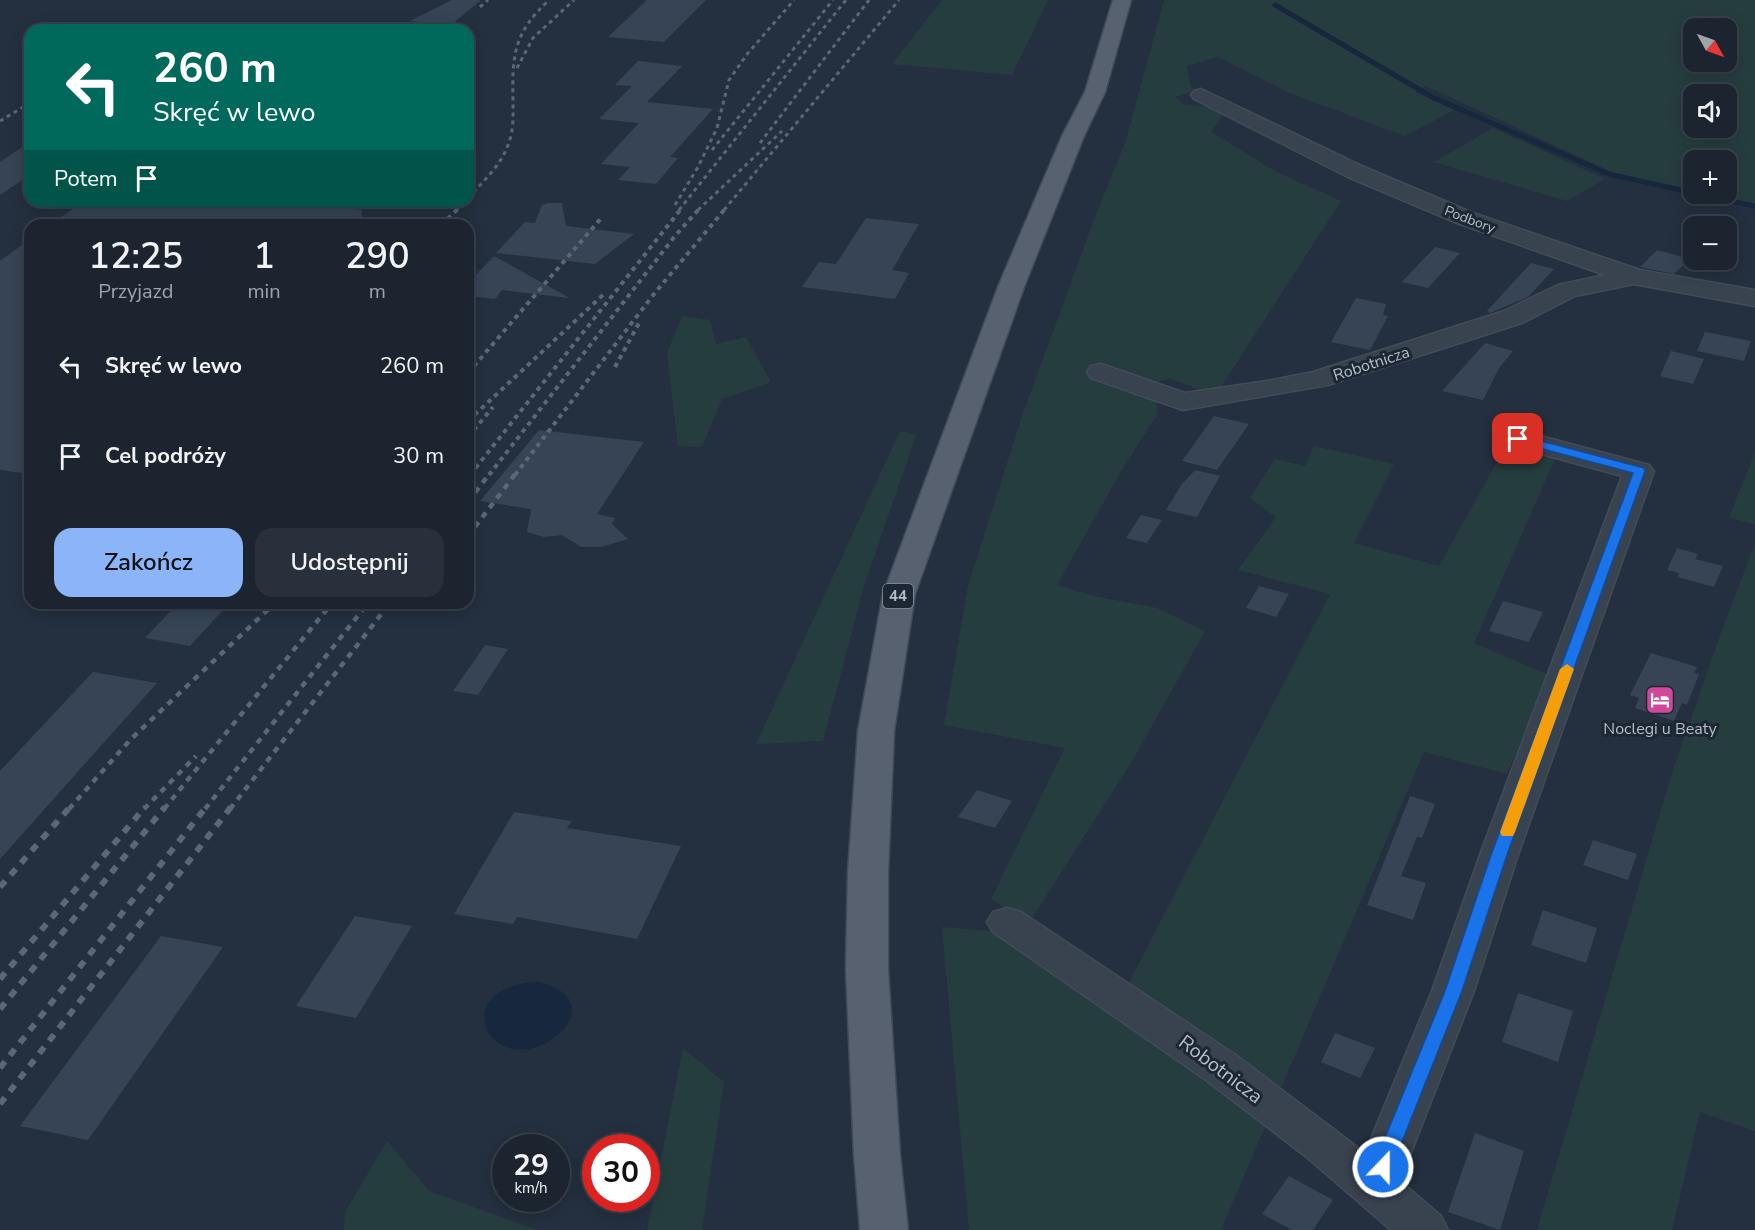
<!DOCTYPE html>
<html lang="pl">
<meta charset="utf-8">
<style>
:root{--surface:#1b242f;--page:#28303b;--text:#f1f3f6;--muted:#a0a4aa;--line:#39414b;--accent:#8bb5f8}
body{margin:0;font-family:"Nunito Sans",sans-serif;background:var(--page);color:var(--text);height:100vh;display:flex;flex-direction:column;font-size:22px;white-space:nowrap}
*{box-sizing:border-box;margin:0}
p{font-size:20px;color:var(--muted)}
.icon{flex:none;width:33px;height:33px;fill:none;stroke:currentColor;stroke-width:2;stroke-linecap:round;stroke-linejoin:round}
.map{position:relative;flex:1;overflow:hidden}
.drawer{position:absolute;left:24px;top:219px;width:450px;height:390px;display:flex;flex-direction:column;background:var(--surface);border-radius:18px;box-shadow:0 3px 15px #0003,0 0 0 2px var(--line)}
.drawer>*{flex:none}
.top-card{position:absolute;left:24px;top:24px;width:450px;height:183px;border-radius:18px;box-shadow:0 3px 15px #0003,0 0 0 2px var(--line);background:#00695c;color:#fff;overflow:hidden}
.needle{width:39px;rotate:130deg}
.buttons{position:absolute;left:1683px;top:18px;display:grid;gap:12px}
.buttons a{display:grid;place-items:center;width:54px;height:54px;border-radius:12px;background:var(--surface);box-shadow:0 3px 15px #0003,0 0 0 2px var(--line);font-size:30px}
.speed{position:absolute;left:492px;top:1134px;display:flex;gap:12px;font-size:30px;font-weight:700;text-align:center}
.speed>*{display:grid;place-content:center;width:78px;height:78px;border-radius:50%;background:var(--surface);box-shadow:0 3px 15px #0003,0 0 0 2px var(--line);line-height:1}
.speed small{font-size:15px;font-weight:400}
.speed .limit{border:9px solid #d22;background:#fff;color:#111}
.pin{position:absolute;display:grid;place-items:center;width:51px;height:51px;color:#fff;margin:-26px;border-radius:12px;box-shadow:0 3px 9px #0006}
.me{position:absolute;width:66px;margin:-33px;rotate:22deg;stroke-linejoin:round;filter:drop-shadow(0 0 4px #0008)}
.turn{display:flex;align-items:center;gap:21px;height:126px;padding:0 30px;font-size:27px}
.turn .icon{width:78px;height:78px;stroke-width:2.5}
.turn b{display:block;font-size:42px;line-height:51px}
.then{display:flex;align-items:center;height:57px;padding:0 30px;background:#0003;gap:12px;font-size:22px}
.eta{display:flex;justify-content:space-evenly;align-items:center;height:102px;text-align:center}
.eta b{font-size:36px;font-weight:600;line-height:42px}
.action{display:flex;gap:12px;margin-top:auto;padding:12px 30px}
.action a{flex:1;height:69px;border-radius:18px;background:var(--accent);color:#111;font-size:24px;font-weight:600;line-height:69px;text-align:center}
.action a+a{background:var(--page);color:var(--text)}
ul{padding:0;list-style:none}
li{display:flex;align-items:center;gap:18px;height:90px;padding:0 30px}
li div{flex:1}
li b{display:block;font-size:22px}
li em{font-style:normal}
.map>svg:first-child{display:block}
.green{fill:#263d40;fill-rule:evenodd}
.water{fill:#17273d}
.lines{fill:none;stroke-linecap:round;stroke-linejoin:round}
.stream{stroke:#17273d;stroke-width:5}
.building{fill:#364455}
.minor-casing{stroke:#424b58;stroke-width:3}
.major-casing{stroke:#424b58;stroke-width:3}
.minor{fill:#39424f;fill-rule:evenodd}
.major{fill:#57616f;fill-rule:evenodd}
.rail-far3{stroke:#5b6676;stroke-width:3;stroke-dasharray:4 4;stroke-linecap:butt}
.rail-far2{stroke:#5b6676;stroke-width:4;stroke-dasharray:4.5 4.5;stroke-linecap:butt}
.rail-far1{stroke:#5b6676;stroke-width:4.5;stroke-dasharray:6 6;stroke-linecap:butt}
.rail{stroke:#5b6676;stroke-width:6;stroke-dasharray:8 8;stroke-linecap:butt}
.route{fill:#1a73e8;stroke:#114b97;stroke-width:1.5}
.slow{fill:#f59e0b}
.labels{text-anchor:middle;stroke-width:6;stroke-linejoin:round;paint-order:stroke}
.far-street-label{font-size:14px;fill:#b5bdca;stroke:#1d2734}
.shield{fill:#1d2734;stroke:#87909d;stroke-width:1.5}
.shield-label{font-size:15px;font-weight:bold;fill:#b5bdca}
.street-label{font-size:16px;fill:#b5bdca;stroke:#1d2734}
.poi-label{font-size:16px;fill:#b5bdca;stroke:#1d2734}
.near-street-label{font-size:20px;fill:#b5bdca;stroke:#1d2734}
</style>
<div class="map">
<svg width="1755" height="1230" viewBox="0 0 1755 1230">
<rect width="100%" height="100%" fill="#24303f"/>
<path class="green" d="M 942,0 L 1048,0 L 1012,75 L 892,64 Z
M 1164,0 L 1755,0 L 1755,204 L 1708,194 L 1726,194 L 1726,160 L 1694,160 L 1693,190 L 1614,173 L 1426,86 L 1415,92 L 1454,110 L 1405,136 L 1290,93 L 1218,57 L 1187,66 L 1192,92 L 1176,97 L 1183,104 L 1207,107 L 1224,113 L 1211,132 L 1277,172 L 1341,201 L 1221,387 L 1202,391 L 1169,378 L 1154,383 L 1158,413 L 1122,470 L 1057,585 L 1094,596 L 1157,608 L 1205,631 L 1134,758 L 1029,923 L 991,899 L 1065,748 L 944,725 L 968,586 L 1021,419 L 1095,217 L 1125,143 ZM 1694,28 L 1726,28 L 1726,62 L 1694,62 ZM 1694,94 L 1726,94 L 1726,128 L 1694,128 Z
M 1493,128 L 1605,179 L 1567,201 L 1434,162 Z
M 682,316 L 710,320 L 716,344 L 746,337 L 771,382 L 722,399 L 702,447 L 678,446 L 667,353 Z
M 900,431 L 916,435 L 864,586 L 823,741 L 756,744 Z
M 1509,440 L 1558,452 L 1474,643 L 1549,675 L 1507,774 L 1424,752 L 1276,1100 L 1125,990 L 1330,594 L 1238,570 L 1276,517 L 1250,498 L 1275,459 L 1305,466 L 1314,446 L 1394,464 L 1354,543 L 1439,566 Z
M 1755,452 L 1755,524 L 1729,518 Z
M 1755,544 L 1755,1131 L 1700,1112 L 1672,1230 L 1537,1230 L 1672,773 L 1723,627 Z
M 942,927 L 991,931 L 1176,1041 L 1270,1115 L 1221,1230 L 969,1230 Z
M 683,1048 L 724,1082 L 702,1230 L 647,1230 Z
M 387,1141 L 429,1191 L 537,1230 L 344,1230 L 345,1212 Z"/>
<path class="water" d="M 538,982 C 555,986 577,996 571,1017 C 567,1029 556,1037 546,1043 C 484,1074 449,986 538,982 Z"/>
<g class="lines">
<path class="stream" d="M 1275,5 L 1432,97 L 1609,174 L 1694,193
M 1697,194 L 1755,206"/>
</g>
<path class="building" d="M 452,0 L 481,0 L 451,25 L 410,21 Z
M 647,0 L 706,0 L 664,42 L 608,37 Z
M 638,61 L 682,66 L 647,102 L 713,109 L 670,157 L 678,158 L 656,184 L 618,180 L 630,167 L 601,164 L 639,123 L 599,119 L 632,86 L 615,85 Z
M 30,142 L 30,175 L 0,195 L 0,162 Z
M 84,201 L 279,201 L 362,210 L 361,225 L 50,225 Z
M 548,203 L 562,203 L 566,226 L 634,234 L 595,264 L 496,253 L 525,222 L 535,223 L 542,205 Z
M 866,218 L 919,224 L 892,270 L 909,273 L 895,299 L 802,287 L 819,262 L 836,264 Z
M 30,239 L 30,474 L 0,470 L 0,261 Z
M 1435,247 L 1460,253 L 1428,288 L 1402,282 Z
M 1657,250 L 1690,259 L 1674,274 L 1640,267 Z
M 494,256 L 568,297 L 568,298 L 502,290 L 495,299 L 468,296 L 468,283 Z
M 1531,263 L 1554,269 L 1528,297 L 1490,313 L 1487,311 Z
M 1356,298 L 1386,304 L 1383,315 L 1388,316 L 1370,350 L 1331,342 Z
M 1705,332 L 1751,341 L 1744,361 L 1697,351 Z
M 1485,343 L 1513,351 L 1499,368 L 1483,400 L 1442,391 Z
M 1671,351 L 1704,359 L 1693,384 L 1660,376 Z
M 1214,416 L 1249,424 L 1217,470 L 1182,461 Z
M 539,430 L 644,442 L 597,514 L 615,518 L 612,524 L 628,539 L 601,547 L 581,547 L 562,535 L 544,537 L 527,532 L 531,509 L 480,501 Z
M 1195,470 L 1220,476 L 1197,517 L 1166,510 L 1182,484 Z
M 1141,515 L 1162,520 L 1147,543 L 1126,538 Z
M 1677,548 L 1698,554 L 1695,559 L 1723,566 L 1714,587 L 1677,577 L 1679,573 L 1667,570 Z
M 1259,586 L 1289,594 L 1276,617 L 1246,608 Z
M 1503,601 L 1543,612 L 1529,642 L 1489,631 Z
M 178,603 L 224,609 L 190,646 L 145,638 Z
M 485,645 L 508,649 L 478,695 L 453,691 Z
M 1651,653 L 1697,667 L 1694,673 L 1699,674 L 1687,705 L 1682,703 L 1674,721 L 1635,708 L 1639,698 L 1630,695 Z
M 93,672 L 157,683 L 0,859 L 0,771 Z
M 977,790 L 1012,801 L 995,828 L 958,817 Z
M 1410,796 L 1435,804 L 1422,838 L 1417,837 L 1401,876 L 1426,883 L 1413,920 L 1367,905 Z
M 514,812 L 572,821 L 567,828 L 681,846 L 637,939 L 517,917 L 513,924 L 454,914 Z
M 1593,840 L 1637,854 L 1628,880 L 1583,865 Z
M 1543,910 L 1597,928 L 1586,963 L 1531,945 Z
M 355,916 L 412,926 L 356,1018 L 296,1006 Z
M 161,936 L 223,947 L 88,1140 L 20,1126 Z
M 1518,993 L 1573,1011 L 1558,1062 L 1502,1042 Z
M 1335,1033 L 1375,1048 L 1360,1078 L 1321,1062 Z
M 1475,1133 L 1524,1151 L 1500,1230 L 1448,1212 Z
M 1289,1176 L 1333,1200 L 1313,1230 L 1292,1230 L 1262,1214 Z"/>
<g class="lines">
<g class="minor-casing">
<path id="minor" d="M 1201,89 L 1364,167 L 1473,213 L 1640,270 L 1755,290 L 1755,306 L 1634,284 L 1575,296 L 1522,323 L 1328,385 L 1183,410 L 1091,378 L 1087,372 L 1091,366 L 1101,364 L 1185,393 L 1267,381 L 1313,372 L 1504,311 L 1558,285 L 1605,275 L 1457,223 L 1348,177 L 1194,99 L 1191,95 L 1194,91 Z
M 1518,430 L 1649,465 L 1654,471 L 1518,855 L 1474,991 L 1400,1181 L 1441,1216 L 1448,1230 L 1391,1230 L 1309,1159 L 1206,1080 L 993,932 L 987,922 L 993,912 L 1007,908 L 1021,912 L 1237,1056 L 1365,1153 L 1432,991 L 1480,855 L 1622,476 L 1508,445 L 1504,439 L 1508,433 Z"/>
</g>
<g class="major-casing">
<path id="major" d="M 1113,0 L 1131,0 L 1105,92 L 1084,136 L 1024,287 L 915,594 L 894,731 L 888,872 L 888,969 L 900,1155 L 908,1230 L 860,1230 L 854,1155 L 846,969 L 848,872 L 858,731 L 883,594 L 998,287 L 1062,136 L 1085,92 Z"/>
</g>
<use href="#minor" class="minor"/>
<use href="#major" class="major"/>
<path class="rail-far3" d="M 480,7 L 488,0
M 517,68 L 533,38 L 574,0
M 0,121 L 30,103
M 760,143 L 869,0
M 712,150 L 833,0
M 468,198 C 483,181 502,165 509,142 C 514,129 513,114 513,100 C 512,54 514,33 549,0
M 675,205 L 698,167 L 717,128 L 729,80 L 748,53 L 794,0
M 456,210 L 466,201
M 679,210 L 846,0
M 698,210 L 782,131
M 724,210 L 899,0"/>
<path class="rail-far2" d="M 441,225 L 458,209
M 615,367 L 639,323
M 468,373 L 603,216
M 468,421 L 604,294
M 468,437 L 493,407
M 470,475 L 681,209
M 489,475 L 675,236 L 699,209
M 515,475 L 654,294 L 725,209"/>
<path class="rail-far1" d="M 468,477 L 471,473
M 468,502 L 490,473
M 475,527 L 516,473
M 69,809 L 131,739 L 275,603
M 144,809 L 196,756
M 164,809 L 332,603
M 205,809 L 368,603
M 230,809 L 390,603"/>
<path class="rail" d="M 0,887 L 70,807
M 0,979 L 145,807
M 0,1009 L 165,807
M 0,1068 L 206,807
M 0,1104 L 231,807"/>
</g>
<path class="route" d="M 1518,435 L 1644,468 L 1645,471 L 1507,855 L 1462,991 L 1392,1167 L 1389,1173 L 1383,1175 L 1376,1173 L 1373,1167 L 1445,991 L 1491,855 L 1633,473 L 1513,441 L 1512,439 Z"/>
<path class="slow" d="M 1567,664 L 1574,669 L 1515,832 L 1513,836 L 1502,836 L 1500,832 L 1560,669 Z"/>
<defs>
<g id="hotel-square" transform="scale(1.5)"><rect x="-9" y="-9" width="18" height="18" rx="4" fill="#d1479c" stroke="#1d2734"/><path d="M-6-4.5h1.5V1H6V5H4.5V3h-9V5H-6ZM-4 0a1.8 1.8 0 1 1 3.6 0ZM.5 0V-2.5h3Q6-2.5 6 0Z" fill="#fff"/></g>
</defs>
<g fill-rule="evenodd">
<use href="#hotel-square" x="1660" y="700"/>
</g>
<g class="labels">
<g class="far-street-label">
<text transform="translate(1470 219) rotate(21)" y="5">Podbory</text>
</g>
<rect class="shield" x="883" y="584" width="30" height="24" rx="4.5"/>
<g class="shield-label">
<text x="898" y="601">44</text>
</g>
<g class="street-label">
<text transform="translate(1371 363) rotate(-18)" y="6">Robotnicza</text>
</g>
<g class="poi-label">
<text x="1660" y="734">Noclegi u Beaty</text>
</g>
<g class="near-street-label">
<text transform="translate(1221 1069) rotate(37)" y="7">Robotnicza</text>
</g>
</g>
</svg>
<div class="buttons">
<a><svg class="needle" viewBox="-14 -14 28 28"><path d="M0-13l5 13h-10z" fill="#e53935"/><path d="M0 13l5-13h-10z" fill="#a0a4aa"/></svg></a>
<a><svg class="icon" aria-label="sound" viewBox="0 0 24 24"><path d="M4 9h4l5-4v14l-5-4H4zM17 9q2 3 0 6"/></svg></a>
<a>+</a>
<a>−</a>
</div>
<div class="speed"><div>29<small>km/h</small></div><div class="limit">30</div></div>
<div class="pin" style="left:1518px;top:439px;background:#d93025"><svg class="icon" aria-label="arrive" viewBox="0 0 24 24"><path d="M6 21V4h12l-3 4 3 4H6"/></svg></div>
<svg class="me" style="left:1383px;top:1167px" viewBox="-20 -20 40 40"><circle r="17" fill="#1a73e8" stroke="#fff" stroke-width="3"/><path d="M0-11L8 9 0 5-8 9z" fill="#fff"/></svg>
<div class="top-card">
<div class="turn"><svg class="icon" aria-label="left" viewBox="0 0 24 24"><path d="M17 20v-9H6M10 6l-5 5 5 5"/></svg><div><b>260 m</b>Skręć w lewo</div></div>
<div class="then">Potem<svg class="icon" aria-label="arrive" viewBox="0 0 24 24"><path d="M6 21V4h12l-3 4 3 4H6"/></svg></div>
</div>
<section class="drawer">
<div class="eta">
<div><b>12:25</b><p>Przyjazd</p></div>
<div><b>1</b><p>min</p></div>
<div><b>290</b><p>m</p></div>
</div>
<ul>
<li><svg class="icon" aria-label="left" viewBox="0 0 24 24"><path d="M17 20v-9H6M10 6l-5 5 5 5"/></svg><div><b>Skręć w lewo</b></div><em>260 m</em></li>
<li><svg class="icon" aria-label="arrive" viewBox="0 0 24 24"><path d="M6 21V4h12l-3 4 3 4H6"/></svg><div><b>Cel podróży</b></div><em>30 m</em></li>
</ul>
<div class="action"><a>Zakończ</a><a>Udostępnij</a></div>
</section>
</div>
